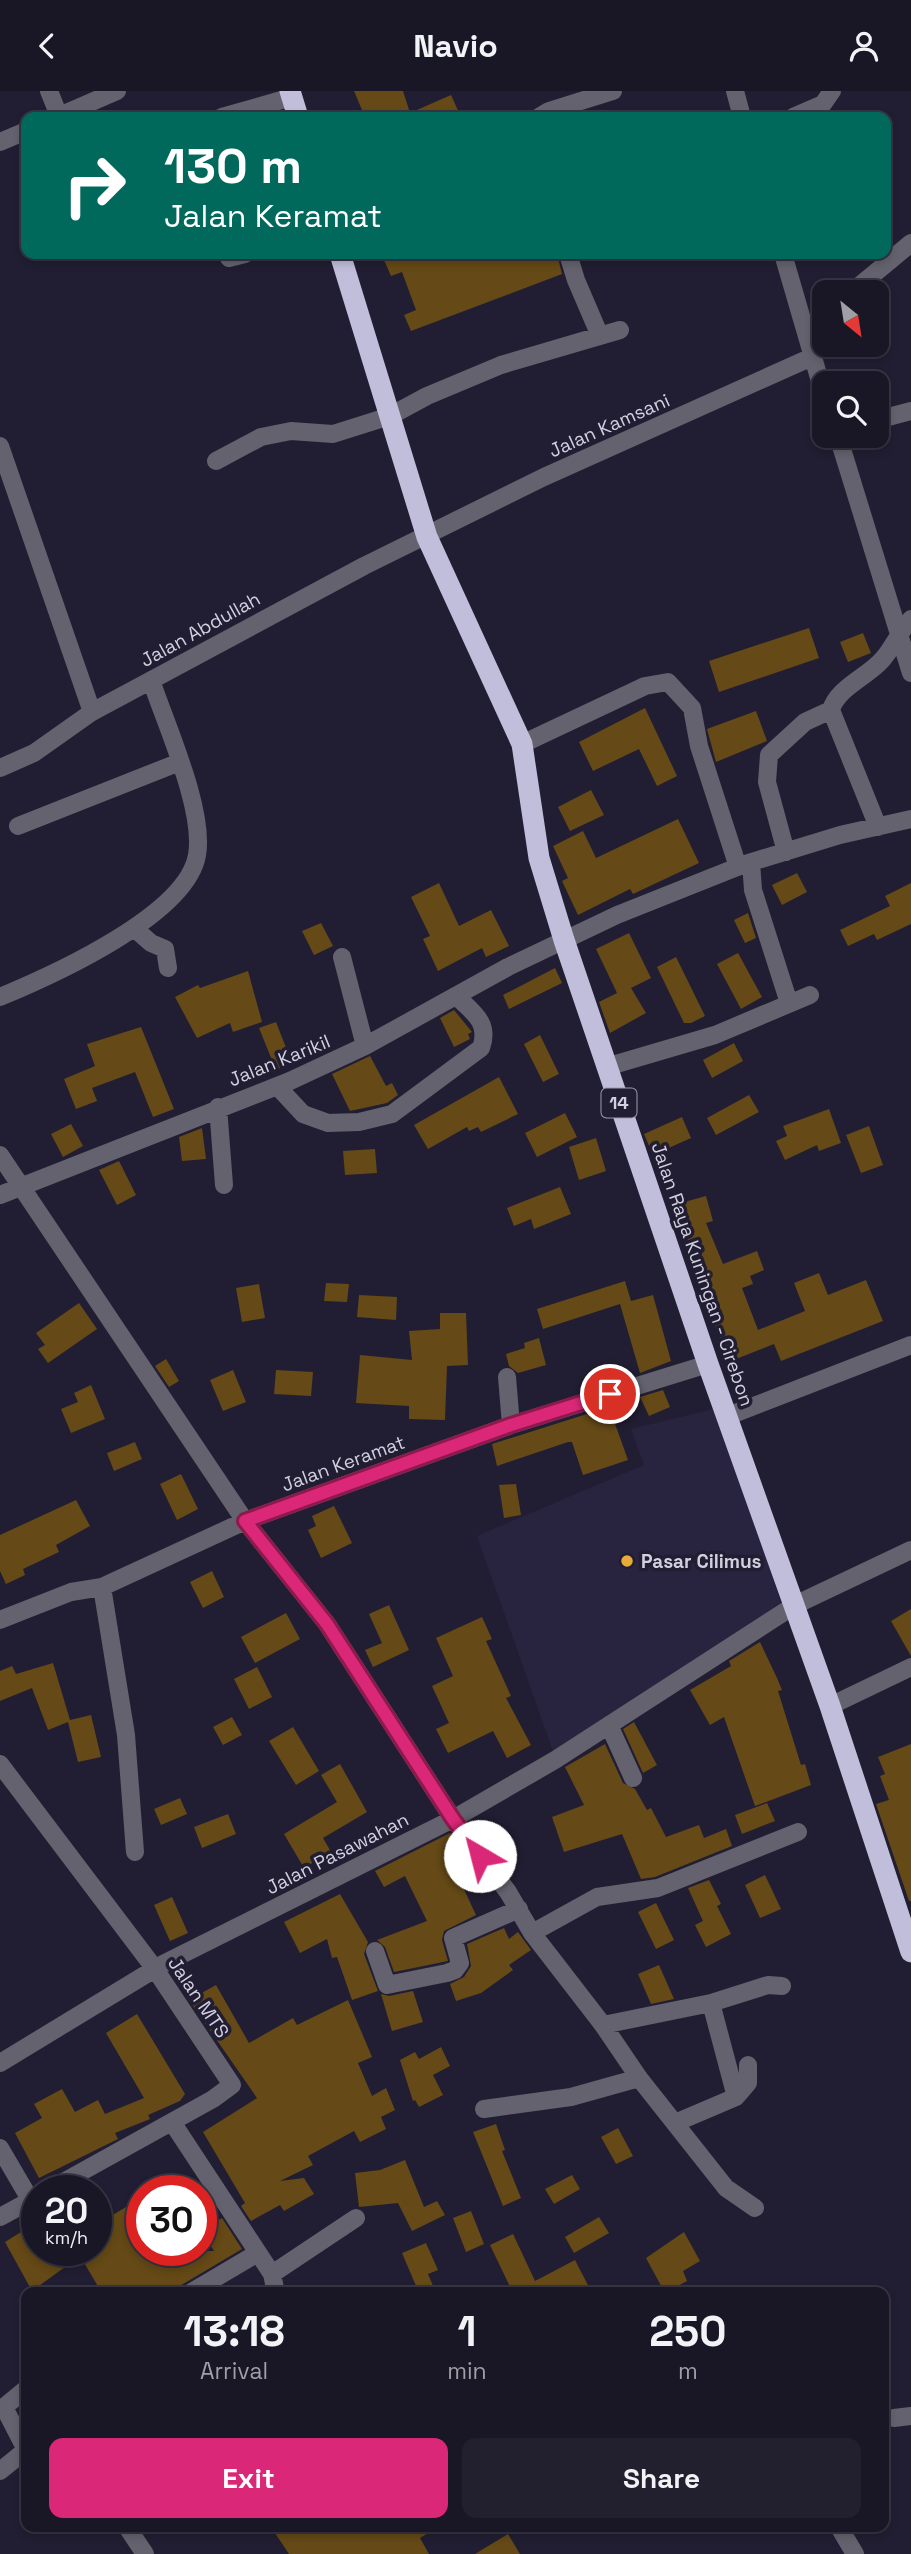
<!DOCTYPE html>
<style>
:root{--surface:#191626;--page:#221f2e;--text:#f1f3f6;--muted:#9f9fa7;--line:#373543;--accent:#db2777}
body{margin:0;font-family:"Space Grotesk",sans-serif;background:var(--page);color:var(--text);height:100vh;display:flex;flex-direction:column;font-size:26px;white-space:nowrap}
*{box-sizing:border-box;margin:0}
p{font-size:23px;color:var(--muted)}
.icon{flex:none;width:38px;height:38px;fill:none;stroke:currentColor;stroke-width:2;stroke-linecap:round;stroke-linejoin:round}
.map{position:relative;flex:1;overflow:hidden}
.panel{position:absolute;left:21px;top:2196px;width:868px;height:245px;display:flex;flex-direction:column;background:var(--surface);border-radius:14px;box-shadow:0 4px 10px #0003,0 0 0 2px var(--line)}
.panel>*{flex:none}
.top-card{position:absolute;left:21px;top:21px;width:870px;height:147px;border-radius:14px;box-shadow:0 4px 10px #0003,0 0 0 2px var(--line);background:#00695c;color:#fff;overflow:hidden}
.needle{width:46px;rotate:150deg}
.tools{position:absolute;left:812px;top:189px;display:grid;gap:14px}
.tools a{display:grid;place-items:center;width:77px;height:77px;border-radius:14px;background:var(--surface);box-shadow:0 4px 10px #0003,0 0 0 2px var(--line);font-size:35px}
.speed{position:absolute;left:21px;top:2084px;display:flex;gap:14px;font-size:35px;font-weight:700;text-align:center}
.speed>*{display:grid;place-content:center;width:91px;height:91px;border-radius:50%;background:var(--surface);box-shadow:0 4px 10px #0003,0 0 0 2px var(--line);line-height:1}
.speed small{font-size:18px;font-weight:400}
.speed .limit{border:10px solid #d22;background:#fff;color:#111}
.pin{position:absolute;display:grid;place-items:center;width:60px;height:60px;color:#fff;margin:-30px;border:4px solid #fff;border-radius:50%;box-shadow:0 2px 7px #0007}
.me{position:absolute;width:77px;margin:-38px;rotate:323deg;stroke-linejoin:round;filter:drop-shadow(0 0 5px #0008)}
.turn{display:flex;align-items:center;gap:24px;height:147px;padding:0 28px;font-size:32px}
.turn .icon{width:91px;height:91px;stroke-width:2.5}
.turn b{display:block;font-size:49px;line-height:60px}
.eta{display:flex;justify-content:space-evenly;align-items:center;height:119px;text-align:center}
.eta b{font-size:42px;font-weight:700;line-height:49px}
.cta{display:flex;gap:14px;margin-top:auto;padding:14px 28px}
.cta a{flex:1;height:80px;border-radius:14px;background:var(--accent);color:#fff;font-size:28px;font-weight:700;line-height:80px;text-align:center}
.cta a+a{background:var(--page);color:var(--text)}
header{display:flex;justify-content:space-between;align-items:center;height:91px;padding:0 28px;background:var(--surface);font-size:32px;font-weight:700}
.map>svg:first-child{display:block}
.built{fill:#282440}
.building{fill:#654916}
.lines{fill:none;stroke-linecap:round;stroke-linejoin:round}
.minor{stroke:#63626e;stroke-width:18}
.highway{stroke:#c0bedb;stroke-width:21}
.route-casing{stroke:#8e194d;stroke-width:18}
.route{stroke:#db2777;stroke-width:12}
.poi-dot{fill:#e8ab37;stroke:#211e33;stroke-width:2.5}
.labels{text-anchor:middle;stroke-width:7;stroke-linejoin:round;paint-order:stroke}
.shield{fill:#211e33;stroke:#9d9bab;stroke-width:2}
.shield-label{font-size:18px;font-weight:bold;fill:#d2d0df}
.street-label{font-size:19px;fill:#d2d0df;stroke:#211e33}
.poi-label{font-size:19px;font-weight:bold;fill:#d2d0df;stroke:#211e33;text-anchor:start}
</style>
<header><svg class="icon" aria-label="back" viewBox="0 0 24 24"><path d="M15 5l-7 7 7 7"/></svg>Navio<svg class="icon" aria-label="person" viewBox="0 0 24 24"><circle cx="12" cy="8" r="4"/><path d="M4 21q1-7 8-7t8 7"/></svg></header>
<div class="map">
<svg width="911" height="2463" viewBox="0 0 911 2463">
<rect width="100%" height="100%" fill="#211e33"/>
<path class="built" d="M 718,1317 L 784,1521 L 555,1666 L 477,1445 L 644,1374 L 631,1338 Z"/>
<path class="building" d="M 354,0 L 403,0 L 410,22 L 451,4 L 461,26 L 365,26 Z
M 400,163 L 557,163 L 562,183 L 411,240 L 404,224 L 416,219 L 402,181 L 391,185 L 384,169 Z
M 809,537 L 819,567 L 719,601 L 709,570 Z
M 863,542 L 871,562 L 848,571 L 840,551 Z
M 645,617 L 677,685 L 657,695 L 639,658 L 593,680 L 579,651 Z
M 756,620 L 767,650 L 716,671 L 707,638 Z
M 591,699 L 604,724 L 570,740 L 558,716 Z
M 678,728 L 699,772 L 633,803 L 630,798 L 578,824 L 562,790 L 568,787 L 553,755 L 583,740 L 596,767 Z
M 797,782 L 807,801 L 782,814 L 772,794 Z
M 439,792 L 459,835 L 491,819 L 509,855 L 486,866 L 482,857 L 438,880 L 423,848 L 430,845 L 411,806 Z
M 911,792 L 911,833 L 877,849 L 874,843 L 848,855 L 840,839 L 890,815 L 885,805 Z
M 748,822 L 756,847 L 745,852 L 734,829 Z
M 321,832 L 333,855 L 314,864 L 302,840 Z
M 629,842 L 651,887 L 631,897 L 646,922 L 610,942 L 599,911 L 617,902 L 596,858 Z
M 738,862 L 762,906 L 741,918 L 717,873 Z
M 676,866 L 705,925 L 691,932 L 684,932 L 657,876 Z
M 555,877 L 562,892 L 509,918 L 503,904 Z
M 248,880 L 262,931 L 233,941 L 230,932 L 197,947 L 175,906 L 198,894 L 200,897 Z
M 454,919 L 472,941 L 468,943 L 470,948 L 454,956 L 440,927 Z
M 276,931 L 292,972 L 276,979 L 259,937 Z
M 141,936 L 174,1018 L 153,1026 L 135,981 L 92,997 L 97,1010 L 76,1018 L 64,988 L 95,975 L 87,953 Z
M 540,944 L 559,983 L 543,991 L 524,953 Z
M 734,952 L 743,970 L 712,987 L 703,969 Z
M 370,965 L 386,995 L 392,992 L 398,1004 L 387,1012 L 350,1020 L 332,983 Z
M 499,986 L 518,1023 L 481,1041 L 478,1036 L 469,1040 L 467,1036 L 428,1058 L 414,1034 Z
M 749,1004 L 759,1021 L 716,1044 L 707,1027 Z
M 829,1018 L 841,1052 L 819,1060 L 817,1054 L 785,1069 L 776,1050 L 787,1045 L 783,1035 Z
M 565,1022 L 577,1046 L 537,1066 L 525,1042 Z
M 682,1026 L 691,1047 L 653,1064 L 644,1043 Z
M 71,1033 L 83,1055 L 63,1066 L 51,1043 Z
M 869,1035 L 883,1074 L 861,1082 L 846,1044 Z
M 202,1037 L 206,1068 L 182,1070 L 179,1046 Z
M 596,1047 L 606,1080 L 579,1089 L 569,1056 Z
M 375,1058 L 377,1082 L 345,1084 L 343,1060 Z
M 119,1070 L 136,1104 L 117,1114 L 99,1079 Z
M 560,1096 L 571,1123 L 534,1138 L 531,1128 L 514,1135 L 507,1117 Z
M 706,1105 L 713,1130 L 706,1132 L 723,1173 L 757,1160 L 764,1179 L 750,1185 L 753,1193 L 742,1197 L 758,1239 L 805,1220 L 794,1192 L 819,1182 L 828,1204 L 866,1189 L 883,1230 L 781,1270 L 774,1253 L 731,1270 L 703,1208 L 709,1205 L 689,1158 L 677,1113 Z
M 625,1190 L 631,1210 L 653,1204 L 671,1270 L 640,1282 L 620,1213 L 543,1238 L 537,1218 Z
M 326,1192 L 349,1193 L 347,1211 L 324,1210 Z
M 259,1193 L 265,1227 L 242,1231 L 236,1197 Z
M 359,1204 L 397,1206 L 396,1229 L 357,1226 Z
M 79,1212 L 97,1238 L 48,1272 L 38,1258 L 45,1254 L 36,1242 Z
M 440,1222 L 466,1222 L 468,1274 L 447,1275 L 445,1329 L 409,1328 L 409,1315 L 356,1312 L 360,1264 L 412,1269 L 409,1240 L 440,1238 Z
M 539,1247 L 546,1274 L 518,1282 L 509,1275 L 506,1263 L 525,1257 L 524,1252 Z
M 166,1268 L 179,1290 L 169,1296 L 155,1275 Z
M 233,1279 L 246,1311 L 223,1320 L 210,1289 Z
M 276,1279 L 313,1281 L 311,1305 L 274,1303 Z
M 91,1294 L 105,1328 L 71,1342 L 61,1318 L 78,1311 L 74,1302 Z
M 663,1299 L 670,1316 L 649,1325 L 640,1306 Z
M 609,1316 L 628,1369 L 583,1384 L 572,1351 L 568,1351 L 497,1375 L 492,1353 Z
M 135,1351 L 142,1368 L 114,1380 L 107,1362 Z
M 181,1383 L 198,1418 L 177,1429 L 160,1393 Z
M 516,1393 L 521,1424 L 504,1427 L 499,1394 Z
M 76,1409 L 90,1435 L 56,1454 L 59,1461 L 23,1478 L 25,1484 L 6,1493 L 0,1480 L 0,1444 Z
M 334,1415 L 352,1452 L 321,1467 L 308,1439 L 316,1435 L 312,1425 Z
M 212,1480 L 224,1506 L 203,1517 L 190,1491 Z
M 389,1514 L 409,1559 L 373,1576 L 365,1559 L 382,1552 L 369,1523 Z
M 911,1518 L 911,1565 L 891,1530 Z
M 286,1522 L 300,1548 L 255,1572 L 241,1546 Z
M 482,1526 L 492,1548 L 486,1550 L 511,1605 L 506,1607 L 531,1654 L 507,1667 L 493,1640 L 448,1662 L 436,1638 L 449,1632 L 432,1595 L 453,1585 L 436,1547 Z
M 760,1551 L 777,1587 L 782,1599 L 778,1600 L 801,1674 L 805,1673 L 811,1694 L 755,1715 L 724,1626 L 710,1634 L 690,1599 L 731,1575 L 729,1570 Z
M 53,1572 L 70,1629 L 91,1624 L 101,1666 L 78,1671 L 68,1631 L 48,1639 L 32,1597 L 0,1610 L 0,1580 L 12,1575 L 16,1583 Z
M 257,1576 L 272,1606 L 249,1618 L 234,1588 Z
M 232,1626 L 242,1644 L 223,1654 L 213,1636 Z
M 634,1631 L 657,1674 L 643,1682 L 623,1638 Z
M 293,1636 L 319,1680 L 296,1694 L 269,1650 Z
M 605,1653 L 623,1692 L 635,1698 L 647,1719 L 651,1717 L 666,1746 L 699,1734 L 704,1747 L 726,1738 L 732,1755 L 655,1786 L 641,1788 L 622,1743 L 564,1761 L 552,1726 L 584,1714 L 565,1676 Z
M 911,1653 L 911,1810 L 909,1810 L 876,1713 L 889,1709 L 880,1685 L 885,1683 L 878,1666 Z
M 340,1673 L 367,1721 L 323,1747 L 331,1761 L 304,1777 L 284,1743 L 337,1711 L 321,1684 Z
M 180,1707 L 187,1723 L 161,1734 L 154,1718 Z
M 767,1712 L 775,1730 L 742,1743 L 735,1724 Z
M 228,1723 L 236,1743 L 202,1757 L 194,1736 Z
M 450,1742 L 480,1786 L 462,1794 L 476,1824 L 444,1840 L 442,1849 L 448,1870 L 394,1881 L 385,1856 L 377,1849 L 427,1830 L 405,1785 L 384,1796 L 375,1780 Z
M 765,1784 L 781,1818 L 760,1827 L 745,1794 Z
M 709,1789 L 721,1813 L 717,1815 L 731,1843 L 706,1856 L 695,1834 L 703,1830 L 688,1797 Z
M 340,1803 L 368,1851 L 364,1863 L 378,1900 L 352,1909 L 337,1866 L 332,1867 L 327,1848 L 300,1862 L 284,1831 Z
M 172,1806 L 188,1842 L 170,1850 L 154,1814 Z
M 656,1812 L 674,1849 L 656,1858 L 638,1821 Z
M 504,1837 L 509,1848 L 518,1841 L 531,1859 L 509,1874 L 513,1879 L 481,1902 L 456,1910 L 450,1893 L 464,1886 L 471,1875 L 467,1853 Z
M 659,1874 L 674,1908 L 651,1913 L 638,1883 Z
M 216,1894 L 249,1952 L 293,1927 L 297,1934 L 348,1909 L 372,1966 L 358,1972 L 372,2005 L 386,1997 L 395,2019 L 381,2026 L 386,2038 L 360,2051 L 354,2040 L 308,2065 L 313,2074 L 280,2090 L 304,2087 L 314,2103 L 284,2120 L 280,2114 L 251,2130 L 241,2115 L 245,2112 L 203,2041 L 257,2007 L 189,1909 Z
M 413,1900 L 423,1931 L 392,1940 L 381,1903 L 389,1905 Z
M 137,1923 L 185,2003 L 180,2010 L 148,2024 L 150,2028 L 115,2042 L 118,2048 L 39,2087 L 15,2042 L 42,2027 L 34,2013 L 62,1998 L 75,2021 L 98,2009 L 105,2023 L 144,2007 L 106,1942 Z
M 441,1956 L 450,1975 L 433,1984 L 443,2004 L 419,2016 L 415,2009 L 413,2010 L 400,1969 L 415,1961 L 419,1968 Z
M 496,2033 L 505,2059 L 502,2060 L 521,2107 L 503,2115 L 473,2041 Z
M 618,2037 L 633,2065 L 616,2073 L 601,2046 Z
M 405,2069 L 424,2116 L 437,2110 L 445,2124 L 412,2140 L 398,2112 L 359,2116 L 355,2082 L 380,2079 Z
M 572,2084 L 580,2098 L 554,2113 L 545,2098 Z
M 131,2113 L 142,2132 L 142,2160 L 214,2160 L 201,2140 L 222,2127 L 242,2158 L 168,2202 L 102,2202 L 80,2165 L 32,2200 L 5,2151 L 37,2131 L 37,2160 L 96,2160 L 96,2134 Z
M 471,2120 L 484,2153 L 466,2161 L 453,2127 Z
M 599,2126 L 609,2142 L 574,2162 L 565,2146 Z
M 684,2141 L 700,2170 L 683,2180 L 687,2190 L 665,2202 L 646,2167 Z
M 513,2143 L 535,2190 L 575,2169 L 592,2202 L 513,2202 L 490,2154 Z
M 426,2152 L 438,2179 L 428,2183 L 436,2202 L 419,2202 L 402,2162 Z
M 285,2436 L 438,2436 L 420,2447 L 429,2463 L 289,2463 L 275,2442 Z
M 508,2443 L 520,2463 L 475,2463 Z"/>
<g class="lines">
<path class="minor" d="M 49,0 L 59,25
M 735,0 L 742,26
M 57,26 L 117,0
M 222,26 L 292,6
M 539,26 L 549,20 L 613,0
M 793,26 L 823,13 L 832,0
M 0,51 L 26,40
M 568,163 L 576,189 L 600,245
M 783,163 L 824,304
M 229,167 L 245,163
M 852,201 L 911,152
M 808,239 L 824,225
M 877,329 L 911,320
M 838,345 L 911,582
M 0,355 L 92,621
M 216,370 L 261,346 L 291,340 L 333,343 L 390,325 L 427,305 L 501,274 L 620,239
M 831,619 L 878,736
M 522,653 L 645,595 L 668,591 L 692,617 L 699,655 L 738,776
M 0,677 L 34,662 L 92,621 L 364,475 L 544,386 L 812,266
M 18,735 L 180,671
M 786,761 L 767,691 L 769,664 L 805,631 L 831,619 C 837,597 867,586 882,569 C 893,557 899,541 911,528
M 751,771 L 753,799 L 789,912
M 135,838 L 151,852 L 165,858 L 168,877
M 342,866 L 365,955
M 0,906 C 53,884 187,824 197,764 C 205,719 166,634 151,589
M 606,976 L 715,944 L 810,904
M 277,995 L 303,1023 L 328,1032 L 359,1031 L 392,1023 L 481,957 C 490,932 474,922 456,905
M 218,1016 L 224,1094
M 0,1064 L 245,1430 L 327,1533 L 453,1728 L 508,1801 L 532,1842 L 603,1934 L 639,1987 L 726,2097 L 755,2117
M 0,1104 L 290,990 L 365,955 L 508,876 L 617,824 L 745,773 L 840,744 L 911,728
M 507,1286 L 511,1334
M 728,1325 L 911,1254
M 102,1496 L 126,1644 L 135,1761
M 0,1529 L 71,1501 L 102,1496 L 245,1430 L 511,1334 L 708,1273
M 830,1615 L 911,1576
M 609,1634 L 633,1687
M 0,1673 L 155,1878 L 232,1994 L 213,2008 L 47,2100
M 532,1842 L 597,1806 L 658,1797 L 798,1741
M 375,1860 L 387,1894 L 447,1882 L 455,1879 L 460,1872 L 453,1847 L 519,1818
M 603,1934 L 711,1912
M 0,1972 L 163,1873 L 453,1728 L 555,1669 L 795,1514 L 911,1459
M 736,2006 L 711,1912 L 768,1894 L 782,1895
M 484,2018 L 571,2006 L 639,1987
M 172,2031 L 272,2183 L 276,2202
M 675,2032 L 736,2006 L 748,1992 L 748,1974
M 0,2057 L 31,2110
M 0,2126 L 37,2106
M 272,2183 L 356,2127
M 190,2202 L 256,2163
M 26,2298 L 4,2316 L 26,2359
M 894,2327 L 911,2325
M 0,2380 L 26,2359
M 127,2436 L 145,2463
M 839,2436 L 855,2463"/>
<path class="highway" d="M 290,0 L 298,26
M 340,163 L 427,446 L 522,653 L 539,767 L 564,849 L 708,1273 L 830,1615 L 911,1861"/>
</g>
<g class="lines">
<g class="route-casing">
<path id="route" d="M 480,1765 L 453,1728 L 327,1533 L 245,1430 L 511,1334 L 610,1303"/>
</g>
<use href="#route" class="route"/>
</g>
<circle class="poi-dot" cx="627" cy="1470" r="7"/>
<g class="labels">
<rect class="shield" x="601.5" y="997.5" width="35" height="29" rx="5"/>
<g class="shield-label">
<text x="619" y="1018">14</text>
</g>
<g class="street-label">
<text transform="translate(609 334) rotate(-24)" y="7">Jalan Kamsani</text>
<text transform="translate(200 538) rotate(-29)" y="7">Jalan Abdullah</text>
<text transform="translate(279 969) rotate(-22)" y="7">Jalan Karikil</text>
<text transform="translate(703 1183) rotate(71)" y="7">Jalan Raya Kuningan - Cirebon</text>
<text transform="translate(343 1372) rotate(-20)" y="7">Jalan Keramat</text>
<text transform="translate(337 1762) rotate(-27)" y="7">Jalan Pasawahan</text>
<text transform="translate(199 1906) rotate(56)" y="7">Jalan MTS</text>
</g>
<g class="poi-label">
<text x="641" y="1477">Pasar Cilimus</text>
</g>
</g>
</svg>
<div class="tools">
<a><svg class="needle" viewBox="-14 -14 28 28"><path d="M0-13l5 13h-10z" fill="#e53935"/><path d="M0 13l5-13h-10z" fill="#9f9fa7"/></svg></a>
<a><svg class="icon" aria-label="search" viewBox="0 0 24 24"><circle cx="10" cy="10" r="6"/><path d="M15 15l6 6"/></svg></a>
</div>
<div class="speed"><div>20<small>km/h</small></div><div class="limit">30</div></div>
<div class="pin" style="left:610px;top:1303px;background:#d93025"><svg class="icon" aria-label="arrive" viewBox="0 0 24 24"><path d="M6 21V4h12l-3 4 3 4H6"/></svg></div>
<svg class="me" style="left:480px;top:1765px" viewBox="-20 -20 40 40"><circle r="19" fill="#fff"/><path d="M0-13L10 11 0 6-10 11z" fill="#db2777"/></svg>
<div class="top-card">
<div class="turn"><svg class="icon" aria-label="right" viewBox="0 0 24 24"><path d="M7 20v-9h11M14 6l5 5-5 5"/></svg><div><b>130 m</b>Jalan Keramat</div></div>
</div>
<section class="panel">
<div class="eta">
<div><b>13:18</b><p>Arrival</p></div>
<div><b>1</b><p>min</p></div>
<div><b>250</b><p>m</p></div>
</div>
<div class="cta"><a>Exit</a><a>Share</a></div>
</section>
</div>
